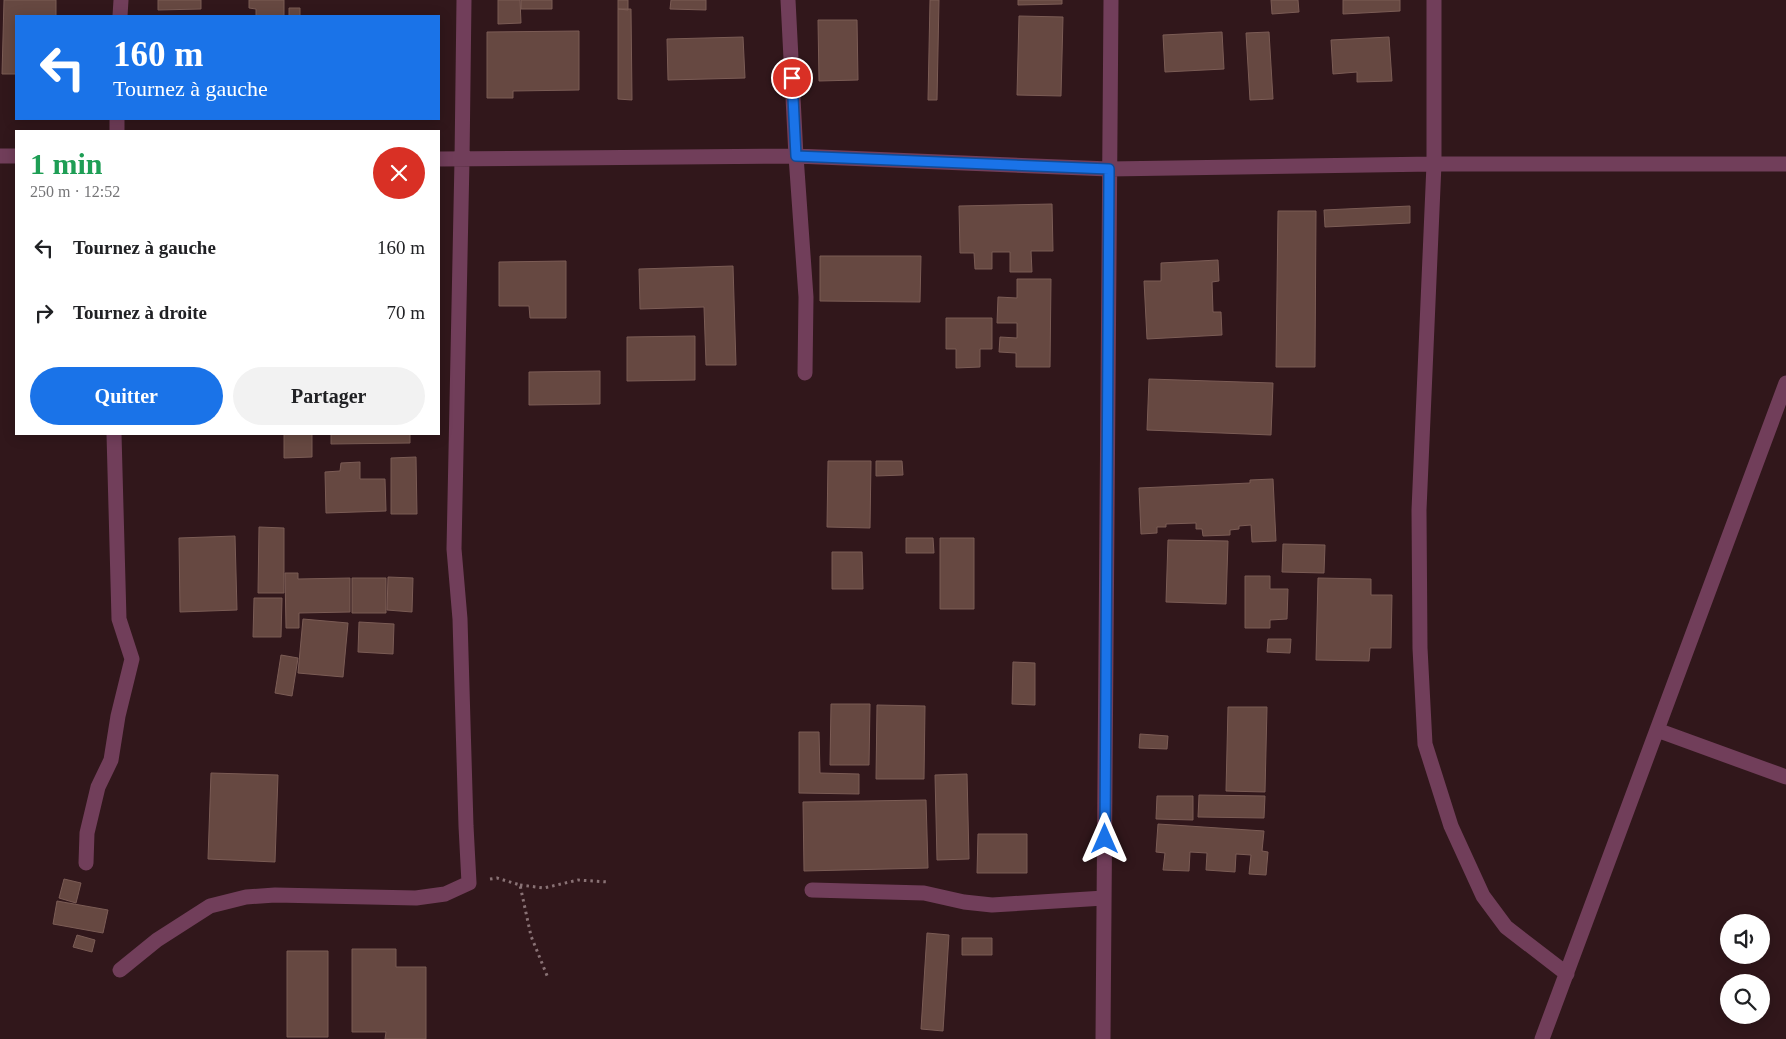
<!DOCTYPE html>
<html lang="fr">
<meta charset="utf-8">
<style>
:root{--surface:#fff;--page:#f2f2f2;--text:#202124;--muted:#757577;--accent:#1a73e8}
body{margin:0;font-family:"Times New Roman",serif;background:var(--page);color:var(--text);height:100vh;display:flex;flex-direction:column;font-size:19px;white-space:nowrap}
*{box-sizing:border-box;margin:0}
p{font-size:16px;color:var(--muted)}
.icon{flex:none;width:28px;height:28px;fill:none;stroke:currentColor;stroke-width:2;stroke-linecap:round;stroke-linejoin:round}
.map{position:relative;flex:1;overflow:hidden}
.sheet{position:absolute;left:15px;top:130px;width:425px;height:305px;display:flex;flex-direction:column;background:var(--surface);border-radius:0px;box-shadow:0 2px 12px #0003}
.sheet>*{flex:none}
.guide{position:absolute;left:15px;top:15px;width:425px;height:105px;border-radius:0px;box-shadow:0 2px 12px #0003;background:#1a73e8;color:#fff;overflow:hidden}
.buttons{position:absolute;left:1720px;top:914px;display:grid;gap:10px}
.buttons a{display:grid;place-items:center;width:50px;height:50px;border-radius:50%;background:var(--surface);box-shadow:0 2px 12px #0003;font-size:25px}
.pin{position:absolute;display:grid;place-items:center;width:42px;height:42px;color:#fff;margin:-21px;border:2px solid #fff;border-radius:50%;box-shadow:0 1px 5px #0007}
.me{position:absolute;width:55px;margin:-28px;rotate:0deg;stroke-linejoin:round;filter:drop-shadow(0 0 4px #0008)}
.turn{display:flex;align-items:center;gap:18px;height:105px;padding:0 15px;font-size:22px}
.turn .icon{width:65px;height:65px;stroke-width:2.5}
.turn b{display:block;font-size:35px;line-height:42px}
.round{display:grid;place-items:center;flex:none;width:52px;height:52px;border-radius:26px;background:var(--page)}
.headline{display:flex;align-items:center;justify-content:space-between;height:85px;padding:0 15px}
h1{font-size:30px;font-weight:800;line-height:38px;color:#1e9e55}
.primary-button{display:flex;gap:10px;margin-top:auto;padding:10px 15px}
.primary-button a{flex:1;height:58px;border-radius:30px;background:var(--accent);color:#fff;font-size:20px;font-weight:800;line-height:58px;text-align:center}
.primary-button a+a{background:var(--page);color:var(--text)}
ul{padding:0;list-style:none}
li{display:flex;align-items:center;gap:15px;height:65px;padding:0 15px}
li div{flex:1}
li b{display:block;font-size:19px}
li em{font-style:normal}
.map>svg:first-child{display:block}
.building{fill:#664841;stroke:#7b5c55}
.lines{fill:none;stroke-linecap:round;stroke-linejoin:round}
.path{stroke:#897275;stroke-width:3;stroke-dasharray:2.5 4;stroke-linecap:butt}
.minor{stroke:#713e5a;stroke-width:15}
.route-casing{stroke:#114b97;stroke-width:12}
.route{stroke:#1a73e8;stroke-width:9}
</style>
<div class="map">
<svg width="1786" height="1039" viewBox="0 0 1786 1039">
<rect width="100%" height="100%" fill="#31171b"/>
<path class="building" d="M 4,0 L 56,0 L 56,16 L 16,16 L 16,74 L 2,74 Z
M 158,0 L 201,0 L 201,9 L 158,10 Z
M 249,0 L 284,0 L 284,16 L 256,16 L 256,9 L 249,8 Z
M 498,0 L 520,0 L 521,23 L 498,24 Z
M 521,0 L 552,0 L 552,9 L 521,9 Z
M 618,0 L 628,0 L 628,10 L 618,9 Z
M 671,0 L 706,0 L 706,10 L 670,9 Z
M 930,0 L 939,0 L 937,100 L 928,100 Z
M 1018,0 L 1062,0 L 1062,4 L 1018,5 Z
M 1271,0 L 1298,0 L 1299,12 L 1272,14 Z
M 1343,0 L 1400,0 L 1400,11 L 1343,14 Z
M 289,8 L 300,8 L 300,16 L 289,16 Z
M 618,9 L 631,9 L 632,100 L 618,99 Z
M 1019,16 L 1063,17 L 1061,96 L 1017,95 Z
M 818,20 L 857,20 L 858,80 L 819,81 Z
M 579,31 L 579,90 L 513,91 L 513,98 L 487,98 L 487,32 Z
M 1222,32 L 1224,69 L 1165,72 L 1163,35 Z
M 1269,32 L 1273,99 L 1250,100 L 1246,33 Z
M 743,37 L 745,78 L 668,80 L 667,39 Z
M 1389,37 L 1392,81 L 1357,82 L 1357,72 L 1333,74 L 1331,40 Z
M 1052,204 L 1053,251 L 1031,251 L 1032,272 L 1010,272 L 1010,252 L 992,252 L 992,269 L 975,269 L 974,253 L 960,253 L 959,206 Z
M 1410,206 L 1410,223 L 1325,227 L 1324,210 Z
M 1278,211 L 1316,211 L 1315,367 L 1276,367 Z
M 820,256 L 921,256 L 920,302 L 820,301 Z
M 1218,260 L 1219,281 L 1212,282 L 1213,312 L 1221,312 L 1222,335 L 1147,339 L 1144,281 L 1161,281 L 1161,263 Z
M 566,261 L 566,318 L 530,318 L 529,306 L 499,306 L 499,262 Z
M 733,266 L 736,365 L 706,365 L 704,307 L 640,309 L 639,269 Z
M 1017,279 L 1051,279 L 1050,367 L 1016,367 L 1016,353 L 999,352 L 1000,337 L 1017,338 L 1017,323 L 997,323 L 998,297 L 1017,298 Z
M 946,318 L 992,318 L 992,349 L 980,349 L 980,367 L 956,368 L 956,349 L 946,349 Z
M 695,336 L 695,380 L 627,381 L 627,337 Z
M 600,371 L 600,404 L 529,405 L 529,372 Z
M 1149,379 L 1273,383 L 1271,435 L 1147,430 Z
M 284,434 L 312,434 L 312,457 L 284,458 Z
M 331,434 L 410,434 L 410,443 L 331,444 Z
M 416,457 L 417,514 L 391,514 L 391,458 Z
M 828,461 L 871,461 L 870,528 L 827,527 Z
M 876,461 L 902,461 L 903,475 L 876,476 Z
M 360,462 L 360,479 L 385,479 L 386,511 L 326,513 L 325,472 L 340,471 L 341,463 Z
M 1273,479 L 1276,541 L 1252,542 L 1251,525 L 1239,526 L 1239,529 L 1230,530 L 1230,535 L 1203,536 L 1202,529 L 1196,529 L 1196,523 L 1166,524 L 1166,527 L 1157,527 L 1157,533 L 1141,534 L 1139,488 L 1250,483 L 1250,480 Z
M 259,527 L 284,528 L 284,593 L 258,593 Z
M 235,536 L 237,610 L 180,612 L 179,538 Z
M 906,538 L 933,538 L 934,553 L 906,553 Z
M 940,538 L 974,538 L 974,609 L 940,609 Z
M 1168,540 L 1228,541 L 1226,604 L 1166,602 Z
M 1283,544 L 1325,545 L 1324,573 L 1282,572 Z
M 832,552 L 862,552 L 863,589 L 832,589 Z
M 285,573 L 298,573 L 298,579 L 350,578 L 350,612 L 299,613 L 299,628 L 286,628 Z
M 1245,576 L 1270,576 L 1270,589 L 1288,589 L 1287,619 L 1270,620 L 1270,628 L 1245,628 Z
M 388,577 L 413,578 L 412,612 L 387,610 Z
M 352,578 L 386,578 L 386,613 L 352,613 Z
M 1318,578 L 1371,579 L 1371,595 L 1392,595 L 1391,648 L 1370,648 L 1369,661 L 1316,660 Z
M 254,598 L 282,598 L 281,637 L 253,637 Z
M 303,619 L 348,623 L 343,677 L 298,673 Z
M 359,622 L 394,624 L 393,654 L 358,652 Z
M 1268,639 L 1291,639 L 1290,653 L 1267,652 Z
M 281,655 L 298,658 L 292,696 L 275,693 Z
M 1013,662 L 1035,663 L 1035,705 L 1012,704 Z
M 831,704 L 870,704 L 869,765 L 830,765 Z
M 877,705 L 925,706 L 924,779 L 876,779 Z
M 1228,707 L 1267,707 L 1265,792 L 1226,791 Z
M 799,732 L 819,732 L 820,773 L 859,774 L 859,794 L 799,793 Z
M 1140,734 L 1168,736 L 1167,749 L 1139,748 Z
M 211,773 L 278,775 L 275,862 L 208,859 Z
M 967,774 L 969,859 L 937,860 L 935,775 Z
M 1199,795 L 1265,796 L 1264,818 L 1198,817 Z
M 1157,796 L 1193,796 L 1193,820 L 1156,819 Z
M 926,800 L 928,868 L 804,871 L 803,802 Z
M 1158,824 L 1264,831 L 1262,851 L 1268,852 L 1266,875 L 1249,874 L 1251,855 L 1236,854 L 1235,872 L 1206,870 L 1207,853 L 1190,852 L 1189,871 L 1163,870 L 1165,853 L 1156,852 Z
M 978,834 L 1027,834 L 1027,873 L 977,873 Z
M 64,879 L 81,883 L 76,903 L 59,898 Z
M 57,901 L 108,910 L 103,933 L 53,924 Z
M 927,933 L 949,935 L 943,1031 L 921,1029 Z
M 77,935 L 95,940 L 92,952 L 73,947 Z
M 962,938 L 992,938 L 992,955 L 962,955 Z
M 352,949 L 396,949 L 396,967 L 426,967 L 426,1039 L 385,1039 L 386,1032 L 352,1032 Z
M 287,951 L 328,951 L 328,1037 L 287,1037 Z"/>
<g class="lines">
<path class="path" d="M 490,879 L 497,878 L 520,885 L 531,936 L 548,978
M 520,885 L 544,888 L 578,880 L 608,882"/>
<path class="minor" d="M 788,0 L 796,156 L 806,297 L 805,373
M 1434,0 L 1434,164 L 1419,510 L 1420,648 L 1425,744 L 1451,826 L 1483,896 L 1506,927 L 1567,974
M 120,16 L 121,0
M 117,131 L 117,119
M 0,156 L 16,156
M 439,159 L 796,156 L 1109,169 L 1434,164 L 1786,164
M 1657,730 L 1786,777
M 86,863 L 87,833 L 98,787 L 111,760 L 118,716 L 132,659 L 119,619 L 114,434
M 812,890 L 924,893 L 964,902 L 992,905 L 1104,898
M 120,970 L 157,940 L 210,906 L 246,897 L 275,895 L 416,898 L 445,894 L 469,883 L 466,826 L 460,619 L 454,549 L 462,160 L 464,0
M 1103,1039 L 1111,0
M 1542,1039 L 1786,383"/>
</g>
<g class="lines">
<g class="route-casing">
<path id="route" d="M 792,78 L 796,156 L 1109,169 L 1105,839"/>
</g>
<use href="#route" class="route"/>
</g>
</svg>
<div class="buttons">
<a><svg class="icon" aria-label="sound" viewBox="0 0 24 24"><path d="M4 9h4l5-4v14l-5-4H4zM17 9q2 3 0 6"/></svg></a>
<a><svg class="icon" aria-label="search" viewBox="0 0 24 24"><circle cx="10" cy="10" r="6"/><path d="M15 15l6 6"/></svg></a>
</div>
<div class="pin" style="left:792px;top:78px;background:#d93025"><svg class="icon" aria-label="arrive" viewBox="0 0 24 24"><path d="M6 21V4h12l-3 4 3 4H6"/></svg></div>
<svg class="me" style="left:1105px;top:839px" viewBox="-20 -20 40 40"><path d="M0-17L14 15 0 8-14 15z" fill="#1a73e8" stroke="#fff" stroke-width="4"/></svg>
<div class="guide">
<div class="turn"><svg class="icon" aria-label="left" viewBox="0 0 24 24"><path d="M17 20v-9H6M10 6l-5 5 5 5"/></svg><div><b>160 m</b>Tournez à gauche</div></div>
</div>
<section class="sheet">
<div class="headline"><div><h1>1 min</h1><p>250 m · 12:52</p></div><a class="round" style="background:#d93025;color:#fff"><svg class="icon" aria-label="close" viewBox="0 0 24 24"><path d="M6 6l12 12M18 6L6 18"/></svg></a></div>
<ul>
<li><svg class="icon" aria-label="left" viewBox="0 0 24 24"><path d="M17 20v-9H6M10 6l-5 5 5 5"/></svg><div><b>Tournez à gauche</b></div><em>160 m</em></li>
<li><svg class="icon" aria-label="right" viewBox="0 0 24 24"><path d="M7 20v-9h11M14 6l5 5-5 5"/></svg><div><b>Tournez à droite</b></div><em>70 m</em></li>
</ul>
<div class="primary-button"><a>Quitter</a><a>Partager</a></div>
</section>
</div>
